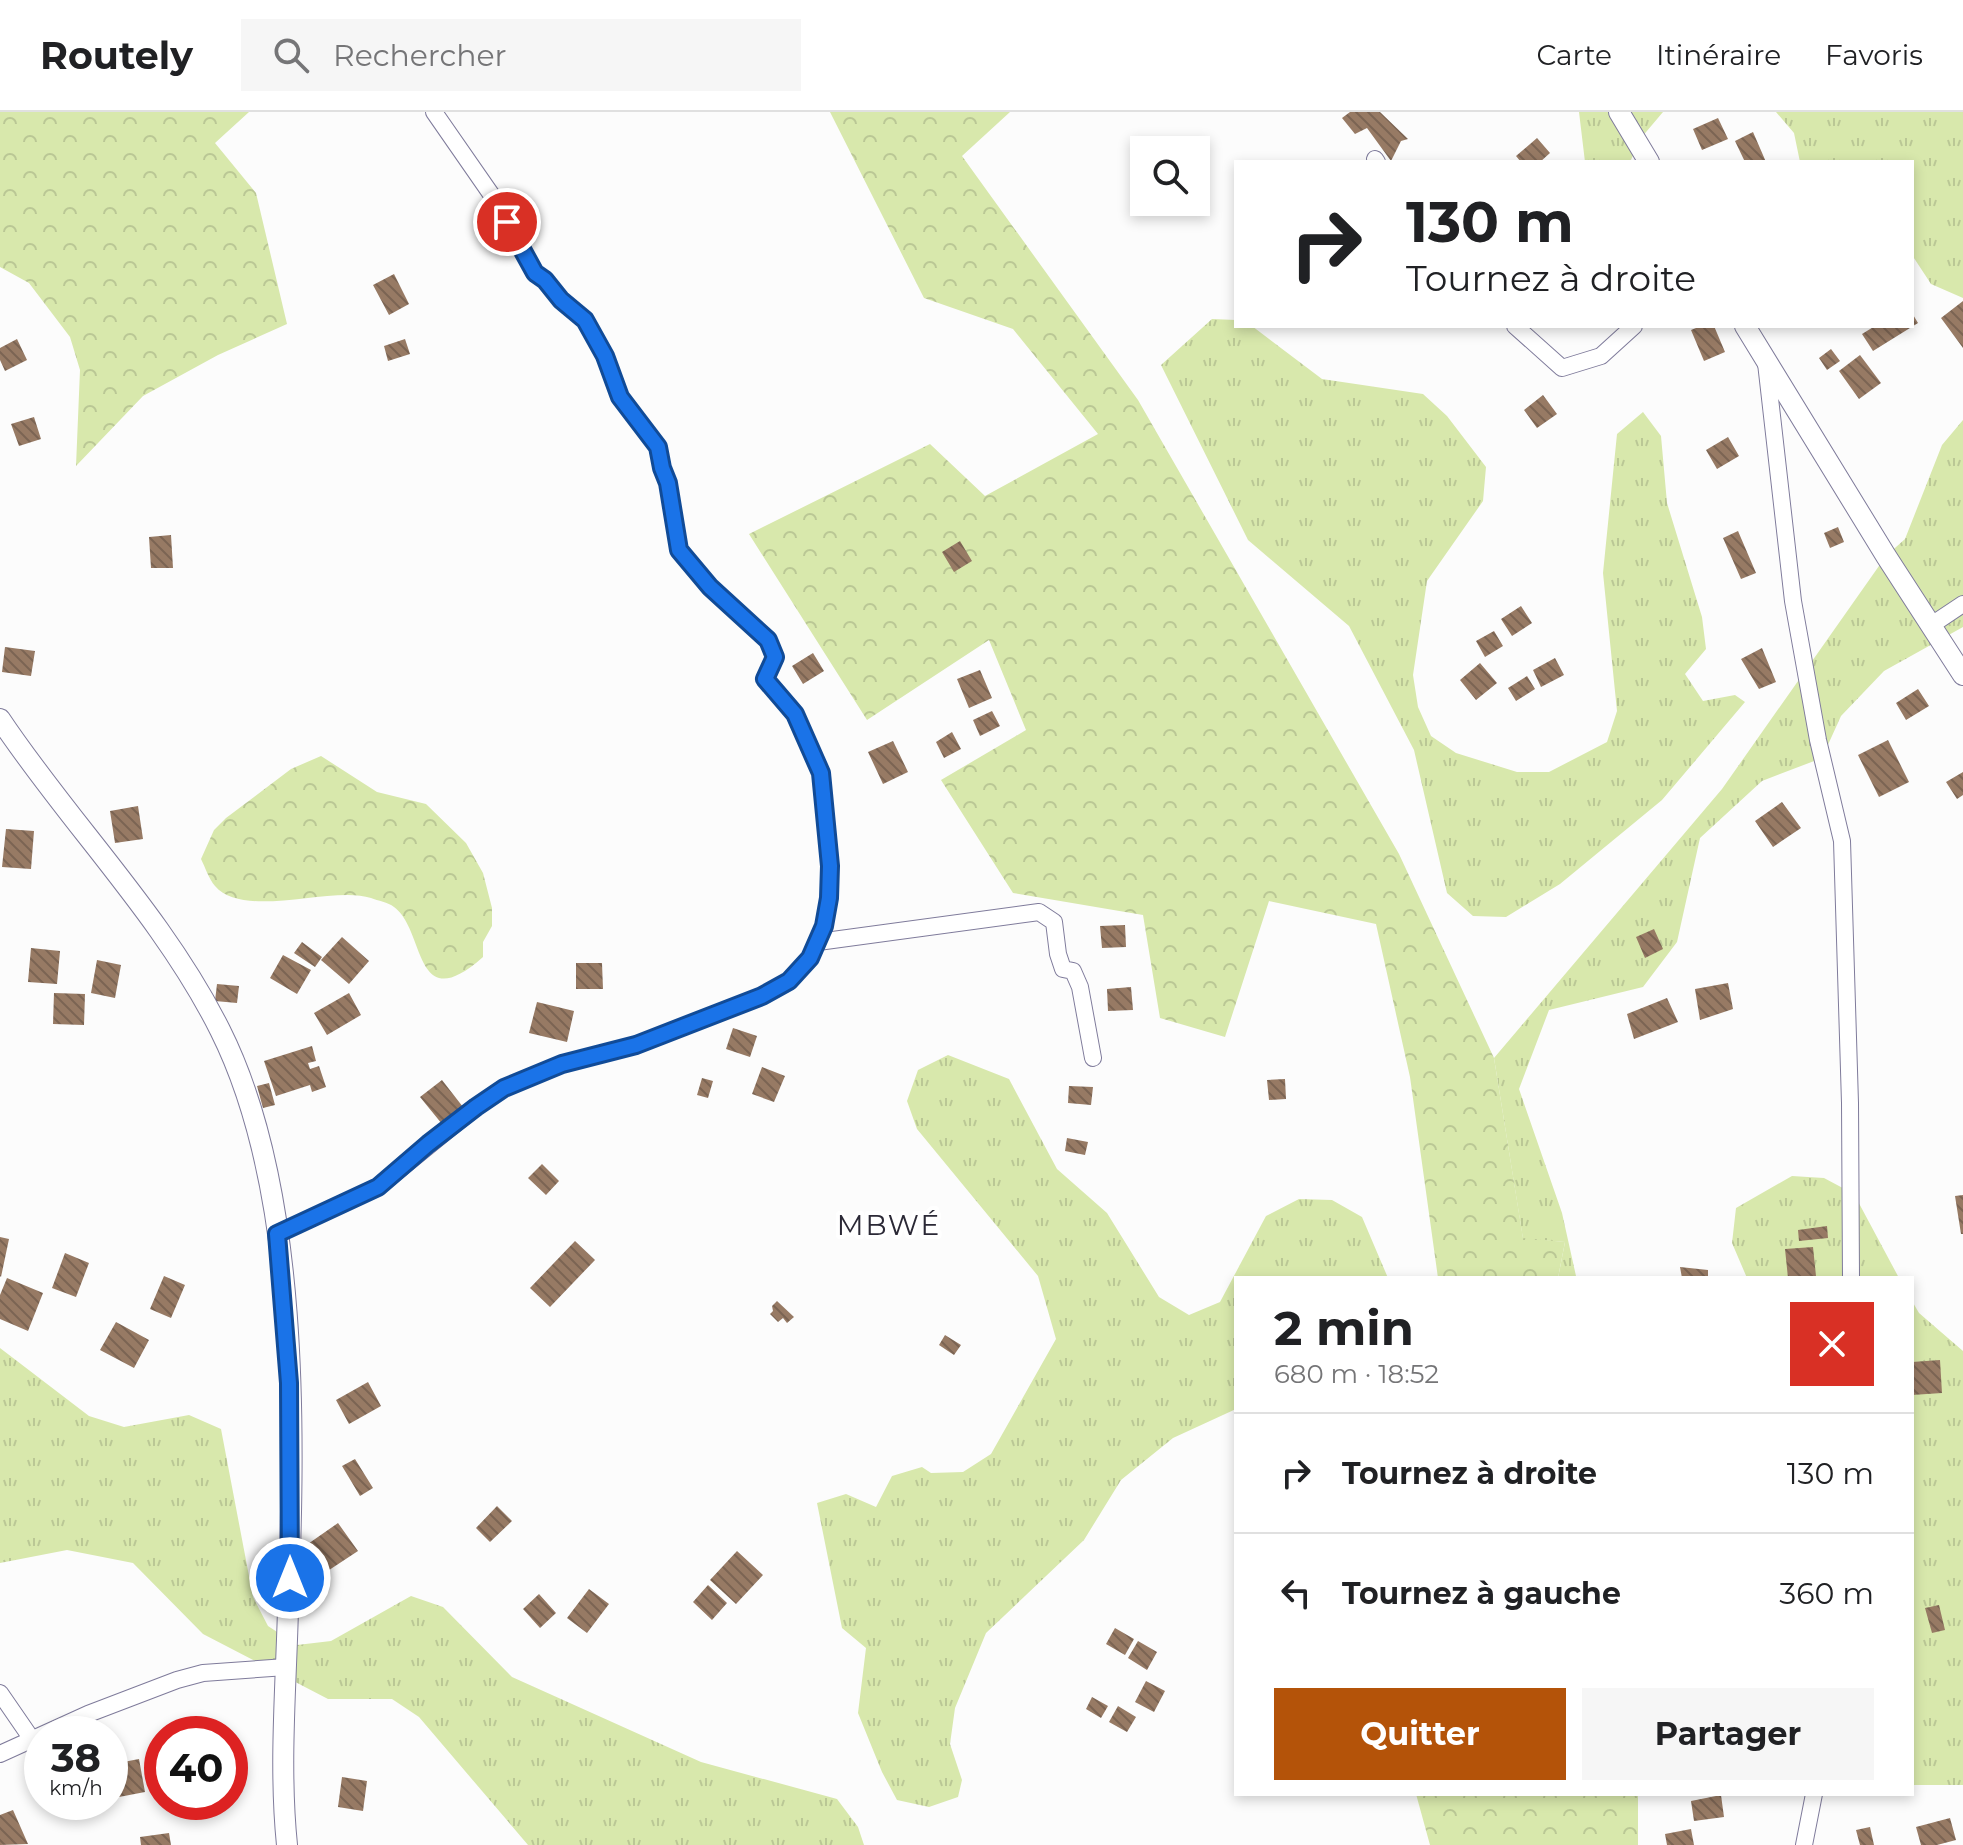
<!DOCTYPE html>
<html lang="fr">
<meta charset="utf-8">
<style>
:root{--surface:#fff;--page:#f6f6f6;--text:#202124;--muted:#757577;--line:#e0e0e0;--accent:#b45309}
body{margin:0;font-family:Montserrat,sans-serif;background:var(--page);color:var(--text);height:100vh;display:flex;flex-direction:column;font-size:30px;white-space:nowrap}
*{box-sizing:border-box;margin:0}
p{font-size:26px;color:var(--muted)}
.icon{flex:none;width:44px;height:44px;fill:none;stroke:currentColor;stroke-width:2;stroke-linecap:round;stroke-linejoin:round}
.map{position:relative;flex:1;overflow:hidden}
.sheet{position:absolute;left:1234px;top:1164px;width:680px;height:520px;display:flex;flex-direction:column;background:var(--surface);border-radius:0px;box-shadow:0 4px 12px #0003}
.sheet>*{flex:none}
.banner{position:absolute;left:1234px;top:48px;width:680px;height:168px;border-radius:0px;box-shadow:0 4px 12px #0003;background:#fff;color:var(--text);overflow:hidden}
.tools{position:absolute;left:1130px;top:24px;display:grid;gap:16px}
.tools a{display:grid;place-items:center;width:80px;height:80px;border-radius:0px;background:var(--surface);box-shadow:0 4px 12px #0003;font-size:40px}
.speed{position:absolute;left:24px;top:1604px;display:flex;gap:16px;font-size:40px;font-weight:700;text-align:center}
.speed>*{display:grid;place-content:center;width:104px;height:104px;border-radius:50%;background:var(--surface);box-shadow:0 4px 12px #0003;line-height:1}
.speed small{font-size:20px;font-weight:400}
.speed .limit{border:12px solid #d22;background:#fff;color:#111}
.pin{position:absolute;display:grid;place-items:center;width:68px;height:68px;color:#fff;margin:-34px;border:4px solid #fff;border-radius:50%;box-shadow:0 2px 8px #0007}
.me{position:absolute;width:88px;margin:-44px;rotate:0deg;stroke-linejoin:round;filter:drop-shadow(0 0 6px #0008)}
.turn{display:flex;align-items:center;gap:28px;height:168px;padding:0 40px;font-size:36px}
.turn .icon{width:104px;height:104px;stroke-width:2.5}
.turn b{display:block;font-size:56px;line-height:68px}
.round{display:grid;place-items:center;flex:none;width:84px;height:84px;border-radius:0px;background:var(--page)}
.head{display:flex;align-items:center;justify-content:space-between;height:136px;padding:0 40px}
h1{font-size:48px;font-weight:700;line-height:60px}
.primary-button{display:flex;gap:16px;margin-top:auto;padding:16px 40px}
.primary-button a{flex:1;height:92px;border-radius:0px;background:var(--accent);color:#fff;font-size:32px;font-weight:700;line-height:92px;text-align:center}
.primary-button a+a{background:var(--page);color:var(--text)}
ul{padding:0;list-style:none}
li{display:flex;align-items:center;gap:24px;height:120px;padding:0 40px;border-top:2px solid var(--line)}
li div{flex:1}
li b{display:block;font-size:30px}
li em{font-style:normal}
header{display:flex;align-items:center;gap:48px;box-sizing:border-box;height:112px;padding:0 40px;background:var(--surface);border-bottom:2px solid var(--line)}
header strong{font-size:38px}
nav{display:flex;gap:44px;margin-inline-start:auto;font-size:28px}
.search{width:560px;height:72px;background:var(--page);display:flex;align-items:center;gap:20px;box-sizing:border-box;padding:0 28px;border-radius:0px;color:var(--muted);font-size:30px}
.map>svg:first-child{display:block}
.grass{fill:url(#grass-tufts)}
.forest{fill:url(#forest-crowns)}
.building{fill:url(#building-back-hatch)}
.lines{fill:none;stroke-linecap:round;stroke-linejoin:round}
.minor-casing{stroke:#7f7b9b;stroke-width:18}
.tertiary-casing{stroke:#7f7b9b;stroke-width:22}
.minor{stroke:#fff;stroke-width:16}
.tertiary{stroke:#fff;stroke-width:20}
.route-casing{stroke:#114b97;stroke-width:20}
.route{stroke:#1a73e8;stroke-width:14}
.labels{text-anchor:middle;stroke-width:8;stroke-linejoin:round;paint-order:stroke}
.quarter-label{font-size:28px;letter-spacing:2px;fill:#2b2936;stroke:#fff}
</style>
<header>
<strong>Routely</strong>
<div class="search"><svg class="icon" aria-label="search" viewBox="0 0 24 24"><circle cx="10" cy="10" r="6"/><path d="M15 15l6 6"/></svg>Rechercher</div>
<nav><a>Carte</a><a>Itinéraire</a><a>Favoris</a></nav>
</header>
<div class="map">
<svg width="1963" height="1733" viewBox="0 0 1963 1733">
<defs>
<pattern id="grass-tufts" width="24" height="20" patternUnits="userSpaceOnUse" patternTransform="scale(2)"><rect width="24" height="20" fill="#d8e8ac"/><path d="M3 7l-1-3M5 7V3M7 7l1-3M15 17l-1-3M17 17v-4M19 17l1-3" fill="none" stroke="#bac795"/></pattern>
<pattern id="forest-crowns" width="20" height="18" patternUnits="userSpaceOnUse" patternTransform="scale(2)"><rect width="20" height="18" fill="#d8e8ac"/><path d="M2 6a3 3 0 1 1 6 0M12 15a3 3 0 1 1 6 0" fill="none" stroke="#bac795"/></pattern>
<pattern id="building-back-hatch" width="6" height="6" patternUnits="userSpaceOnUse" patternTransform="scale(2)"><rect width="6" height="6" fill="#977a64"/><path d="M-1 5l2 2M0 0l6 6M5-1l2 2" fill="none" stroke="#7b6453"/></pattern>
</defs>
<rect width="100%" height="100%" fill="#fcfcfc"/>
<path class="grass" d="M 1579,0 L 1663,0 L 1641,26 L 1630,50 L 1585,50 Z
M 1776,0 L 1963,0 L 1963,186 L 1931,172 L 1912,143 L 1912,50 L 1800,50 L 1794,21 Z
M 1212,207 L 1236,208 L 1236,214 L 1252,214 L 1322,267 L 1423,282 L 1447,304 L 1486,355 L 1483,389 L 1427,469 L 1413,563 L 1418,595 L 1431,624 L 1456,641 L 1517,660 L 1549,660 L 1607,630 L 1617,599 L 1603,461 L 1617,322 L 1643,300 L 1661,324 L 1667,391 L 1702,505 L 1706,537 L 1685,562 L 1703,589 L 1735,583 L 1745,590 L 1662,688 L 1560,772 L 1506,805 L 1473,804 L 1447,781 L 1414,638 L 1349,514 L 1248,428 L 1161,253 Z
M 1963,308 L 1963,515 L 1884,559 L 1841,604 L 1822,646 L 1762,669 L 1700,726 L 1677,830 L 1643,875 L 1549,898 L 1519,977 L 1562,1101 L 1576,1164 L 1558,1166 L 1565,1130 L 1523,1127 L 1494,946 L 1722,677 L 1886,444 L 1905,427 L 1942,333 Z
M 948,943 L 1009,967 L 1057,1057 L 1107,1101 L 1159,1185 L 1189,1203 L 1220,1190 L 1266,1104 L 1299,1087 L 1332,1088 L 1362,1105 L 1388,1166 L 1236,1166 L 1236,1297 L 1173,1326 L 1121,1368 L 1084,1428 L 986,1521 L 955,1596 L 950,1632 L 962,1668 L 958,1685 L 929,1695 L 897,1688 L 882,1660 L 858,1601 L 866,1536 L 842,1516 L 817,1391 L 846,1382 L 876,1395 L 892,1364 L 922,1355 L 931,1361 L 963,1360 L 991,1342 L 1056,1227 L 1038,1164 L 917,1017 L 907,989 L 918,958 Z
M 1792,1064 L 1824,1066 L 1854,1082 L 1899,1166 L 1747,1166 L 1732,1131 L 1736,1096 Z
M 1912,1189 L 1919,1201 L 1963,1239 L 1963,1673 L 1912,1673 Z
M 0,1236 L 89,1304 L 124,1315 L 189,1303 L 221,1317 L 253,1485 L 268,1514 L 297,1533 L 331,1529 L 411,1484 L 443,1495 L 512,1565 L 701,1650 L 837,1687 L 858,1715 L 864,1733 L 528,1733 L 419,1605 L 392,1587 L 328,1587 L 203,1522 L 133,1451 L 67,1438 L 0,1451 Z"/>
<path class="forest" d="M 0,0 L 249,0 L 215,31 L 256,81 L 287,212 L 218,243 L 143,284 L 76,354 L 80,258 L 70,225 L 29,171 L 0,155 Z
M 830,0 L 1010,0 L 962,44 L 1138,288 L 1399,742 L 1494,946 L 1523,1126 L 1565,1130 L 1558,1166 L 1438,1166 L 1410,965 L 1376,812 L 1269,789 L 1225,925 L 1160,906 L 1143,803 L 1013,781 L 941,668 L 1026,618 L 989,528 L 867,608 L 749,422 L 930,332 L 985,384 L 1098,322 L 1013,217 L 924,186 Z
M 321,644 L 377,680 L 426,692 L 466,731 L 483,761 L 492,796 L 492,814 L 483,830 L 483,845 C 413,907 426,818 394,795 C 388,790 378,789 371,786 C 332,773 244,808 215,774 C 209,767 205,755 201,747 L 214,718 L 226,706 L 291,657 Z
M 1416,1682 L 1638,1682 L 1638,1733 L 1430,1733 Z"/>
<path class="building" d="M 1350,0 L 1380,0 L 1408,27 L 1401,29 L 1391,49 L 1367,16 L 1355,22 L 1342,6 Z
M 1718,6 L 1728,27 L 1702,38 L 1693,17 Z
M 1753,20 L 1766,50 L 1745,50 L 1735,29 Z
M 1537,26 L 1550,41 L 1540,50 L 1521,50 L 1516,44 Z
M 394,162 L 409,192 L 389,203 L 373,173 Z
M 1963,189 L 1963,236 L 1941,206 Z
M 1912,201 L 1918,211 L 1873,239 L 1862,222 L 1875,214 L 1912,214 Z
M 1701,214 L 1714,214 L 1725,240 L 1704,249 L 1691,218 Z
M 17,227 L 27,248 L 5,259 L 0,248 L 0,236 Z
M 405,227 L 410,242 L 388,249 L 384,234 Z
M 1831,237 L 1840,249 L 1827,258 L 1819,246 Z
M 1860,243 L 1881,271 L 1859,287 L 1839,259 Z
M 1543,283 L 1557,302 L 1537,316 L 1524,298 Z
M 34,305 L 41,327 L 19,334 L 11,312 Z
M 1728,325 L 1739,344 L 1717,357 L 1706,338 Z
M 1838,415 L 1844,430 L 1830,436 L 1824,421 Z
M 1738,419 L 1756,461 L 1741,467 L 1723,426 Z
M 171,423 L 173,456 L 151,456 L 149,425 Z
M 960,429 L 972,449 L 954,460 L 942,440 Z
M 1521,494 L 1532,511 L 1512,524 L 1501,507 Z
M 1494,519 L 1503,534 L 1485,545 L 1476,529 Z
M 5,535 L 35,539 L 31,564 L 2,560 Z
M 1762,536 L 1776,570 L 1759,577 L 1741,547 Z
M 813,541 L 824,559 L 803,572 L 792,554 Z
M 1555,546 L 1564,563 L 1541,575 L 1533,558 Z
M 1480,551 L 1497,571 L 1476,588 L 1460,568 Z
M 980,558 L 992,586 L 969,596 L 957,567 Z
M 1527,564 L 1535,577 L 1516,589 L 1508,576 Z
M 1918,577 L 1929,594 L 1906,608 L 1896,591 Z
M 992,599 L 1000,614 L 980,624 L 973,608 Z
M 952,620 L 961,637 L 944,646 L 936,630 Z
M 1888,628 L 1909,670 L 1879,685 L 1858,643 Z
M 893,629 L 908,660 L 883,672 L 868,640 Z
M 1963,660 L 1963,683 L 1957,687 L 1946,670 Z
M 1782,690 L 1801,716 L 1773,735 L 1755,709 Z
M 138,694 L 143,727 L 115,731 L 110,699 Z
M 6,717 L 34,719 L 31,757 L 2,755 Z
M 1125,813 L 1126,835 L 1102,836 L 1100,814 Z
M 1654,817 L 1663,837 L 1645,846 L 1636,825 Z
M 342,825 L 369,849 L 349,872 L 321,848 Z
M 302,830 L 322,845 L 315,855 L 294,841 Z
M 31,836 L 60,839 L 57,872 L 28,870 Z
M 283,843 L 311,858 L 297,882 L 270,866 Z
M 97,848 L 121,853 L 115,886 L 91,881 Z
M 576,851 L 602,851 L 603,877 L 576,877 Z
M 1728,871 L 1733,897 L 1700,908 L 1695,877 Z
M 217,872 L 239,874 L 237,891 L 215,889 Z
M 1131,875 L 1133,898 L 1108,899 L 1107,877 Z
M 54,881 L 85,882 L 84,913 L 53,912 Z
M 349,881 L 361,903 L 327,923 L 314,901 Z
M 1667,886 L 1678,910 L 1634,927 L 1627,902 Z
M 537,890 L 574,899 L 567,930 L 529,921 Z
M 733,916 L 757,924 L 750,945 L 726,937 Z
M 312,934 L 316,949 L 308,951 L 310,957 L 319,954 L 326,975 L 312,980 L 310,973 L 276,984 L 264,949 Z
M 762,955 L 785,964 L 774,990 L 752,982 Z
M 702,966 L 713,969 L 708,986 L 697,983 Z
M 1285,967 L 1286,987 L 1269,988 L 1267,968 Z
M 442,968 L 463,995 L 442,1012 L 420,985 Z
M 269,971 L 275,993 L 263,996 L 257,974 Z
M 1069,974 L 1093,975 L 1091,993 L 1068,991 Z
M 1067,1026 L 1088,1030 L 1085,1043 L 1065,1039 Z
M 542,1052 L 559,1069 L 546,1083 L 528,1066 Z
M 1963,1083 L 1963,1122 L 1961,1122 L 1955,1084 Z
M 1827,1114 L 1828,1126 L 1799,1129 L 1798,1118 Z
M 0,1125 L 9,1127 L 1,1165 L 0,1164 Z
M 575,1129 L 595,1148 L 550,1195 L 530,1176 Z
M 1813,1135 L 1816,1164 L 1788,1166 L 1785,1137 Z
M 65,1141 L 89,1151 L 76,1185 L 52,1176 Z
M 1680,1155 L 1708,1158 L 1708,1166 L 1682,1166 Z
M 164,1164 L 185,1173 L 171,1206 L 150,1197 Z
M 7,1166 L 43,1181 L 28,1219 L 0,1207 L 0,1183 Z
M 777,1189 L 794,1205 L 787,1211 L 783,1206 L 778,1210 L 770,1202 L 773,1199 L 772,1194 Z
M 116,1210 L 149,1228 L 134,1256 L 100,1238 Z
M 945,1223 L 961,1233 L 954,1243 L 939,1233 Z
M 1940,1248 L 1942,1281 L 1912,1283 L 1912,1250 Z
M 368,1270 L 381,1294 L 349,1312 L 336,1288 Z
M 355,1347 L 373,1376 L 360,1384 L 342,1354 Z
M 497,1394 L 512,1409 L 490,1430 L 476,1416 Z
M 338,1411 L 358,1439 L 317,1466 L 295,1441 Z
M 737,1439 L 763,1463 L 736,1492 L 710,1468 Z
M 708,1473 L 727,1491 L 712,1508 L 693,1490 Z
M 589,1477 L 609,1492 L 587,1521 L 567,1506 Z
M 539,1482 L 556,1501 L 540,1516 L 523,1497 Z
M 1939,1493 L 1945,1518 L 1932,1521 L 1925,1496 Z
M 1115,1516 L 1134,1527 L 1125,1543 L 1106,1532 Z
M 1138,1529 L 1157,1540 L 1147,1558 L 1128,1546 Z
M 1146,1569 L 1165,1579 L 1154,1600 L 1135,1590 Z
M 1092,1585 L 1108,1594 L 1101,1606 L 1086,1597 Z
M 1118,1594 L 1136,1605 L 1127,1620 L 1109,1610 Z
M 139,1647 L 145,1680 L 119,1685 L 113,1652 Z
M 342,1665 L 367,1669 L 363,1699 L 338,1695 Z
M 1721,1683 L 1724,1705 L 1694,1709 L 1691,1689 Z
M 13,1698 L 28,1732 L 0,1733 L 0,1703 Z
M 1950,1706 L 1956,1728 L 1937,1733 L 1921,1733 L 1916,1715 Z
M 1870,1715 L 1874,1733 L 1860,1733 L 1856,1718 Z
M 1691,1717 L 1694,1733 L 1667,1733 L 1665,1722 Z
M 169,1721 L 171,1733 L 141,1733 L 140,1725 Z"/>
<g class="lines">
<g class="minor-casing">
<path id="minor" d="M 1375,47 L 1377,50
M 1515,214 L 1562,256 L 1601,244 L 1634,214
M 1766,251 L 1793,489 L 1818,628 L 1842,729 L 1850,991 L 1851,1166
M 1930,514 L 1963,492
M 818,830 L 1039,800 L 1054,810 L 1058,842 L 1063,857 L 1073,859 L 1080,875 L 1093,946
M 277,1122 L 378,1075 L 476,995 L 504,976 L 562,952 L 636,933 L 762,884 L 789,869 L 810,846 L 824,814 L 829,786 L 830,754 L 821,661 L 795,602 L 765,567 L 775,545 L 768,528 L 710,475 L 679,438 L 668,371 L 662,356 L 658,335 L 620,285 L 605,244 L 585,208 L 561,188 L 545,168 L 535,161 L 493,85 L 434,0
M 0,1581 L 31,1626
M 0,1642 L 88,1602 L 177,1568 L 203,1561 L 286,1555
M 1804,1733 L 1814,1682"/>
</g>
<g class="tertiary-casing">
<path id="tertiary" d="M 1619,0 L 1649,50
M 1745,214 L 1886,444 L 1963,563
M 0,607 C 70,712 163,804 220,918 C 300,1077 295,1321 288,1497 C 286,1575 279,1655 287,1733"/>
</g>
<use href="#minor" class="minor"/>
<use href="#tertiary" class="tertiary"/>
</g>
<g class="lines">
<g class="route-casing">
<path id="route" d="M 290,1466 L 289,1271 L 277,1122 L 378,1075 L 428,1032 L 476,995 L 504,976 L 562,952 L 636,933 L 762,884 L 789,869 L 810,846 L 824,814 L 829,786 L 830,754 L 821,661 L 795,602 L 765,567 L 775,545 L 768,528 L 710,475 L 679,438 L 668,371 L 662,356 L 658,335 L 620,285 L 605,244 L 585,208 L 561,188 L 545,168 L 535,161 L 507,110"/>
</g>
<use href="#route" class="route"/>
</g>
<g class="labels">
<g class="quarter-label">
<text x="889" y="1123">MBWÉ</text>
</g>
</g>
</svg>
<div class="tools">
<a><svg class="icon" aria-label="search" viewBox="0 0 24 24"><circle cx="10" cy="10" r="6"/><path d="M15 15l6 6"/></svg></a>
</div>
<div class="speed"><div>38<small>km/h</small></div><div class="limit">40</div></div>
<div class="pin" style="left:507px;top:110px;background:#d93025"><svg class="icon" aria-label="arrive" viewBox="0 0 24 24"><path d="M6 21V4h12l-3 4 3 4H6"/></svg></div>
<svg class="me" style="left:290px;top:1466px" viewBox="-20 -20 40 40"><circle r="17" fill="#1a73e8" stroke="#fff" stroke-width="3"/><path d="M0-11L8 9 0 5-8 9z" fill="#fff"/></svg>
<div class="banner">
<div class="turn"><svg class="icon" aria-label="right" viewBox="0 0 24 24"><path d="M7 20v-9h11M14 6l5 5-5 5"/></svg><div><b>130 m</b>Tournez à droite</div></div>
</div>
<section class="sheet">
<div class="head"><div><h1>2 min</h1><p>680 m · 18:52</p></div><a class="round" style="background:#d93025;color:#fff"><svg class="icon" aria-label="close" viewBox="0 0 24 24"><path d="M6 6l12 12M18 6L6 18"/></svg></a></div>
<ul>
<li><svg class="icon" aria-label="right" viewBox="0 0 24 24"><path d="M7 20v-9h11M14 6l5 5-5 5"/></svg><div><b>Tournez à droite</b></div><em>130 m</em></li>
<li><svg class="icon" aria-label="left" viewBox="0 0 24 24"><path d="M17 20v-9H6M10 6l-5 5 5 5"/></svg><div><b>Tournez à gauche</b></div><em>360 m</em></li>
</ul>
<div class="primary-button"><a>Quitter</a><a>Partager</a></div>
</section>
</div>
